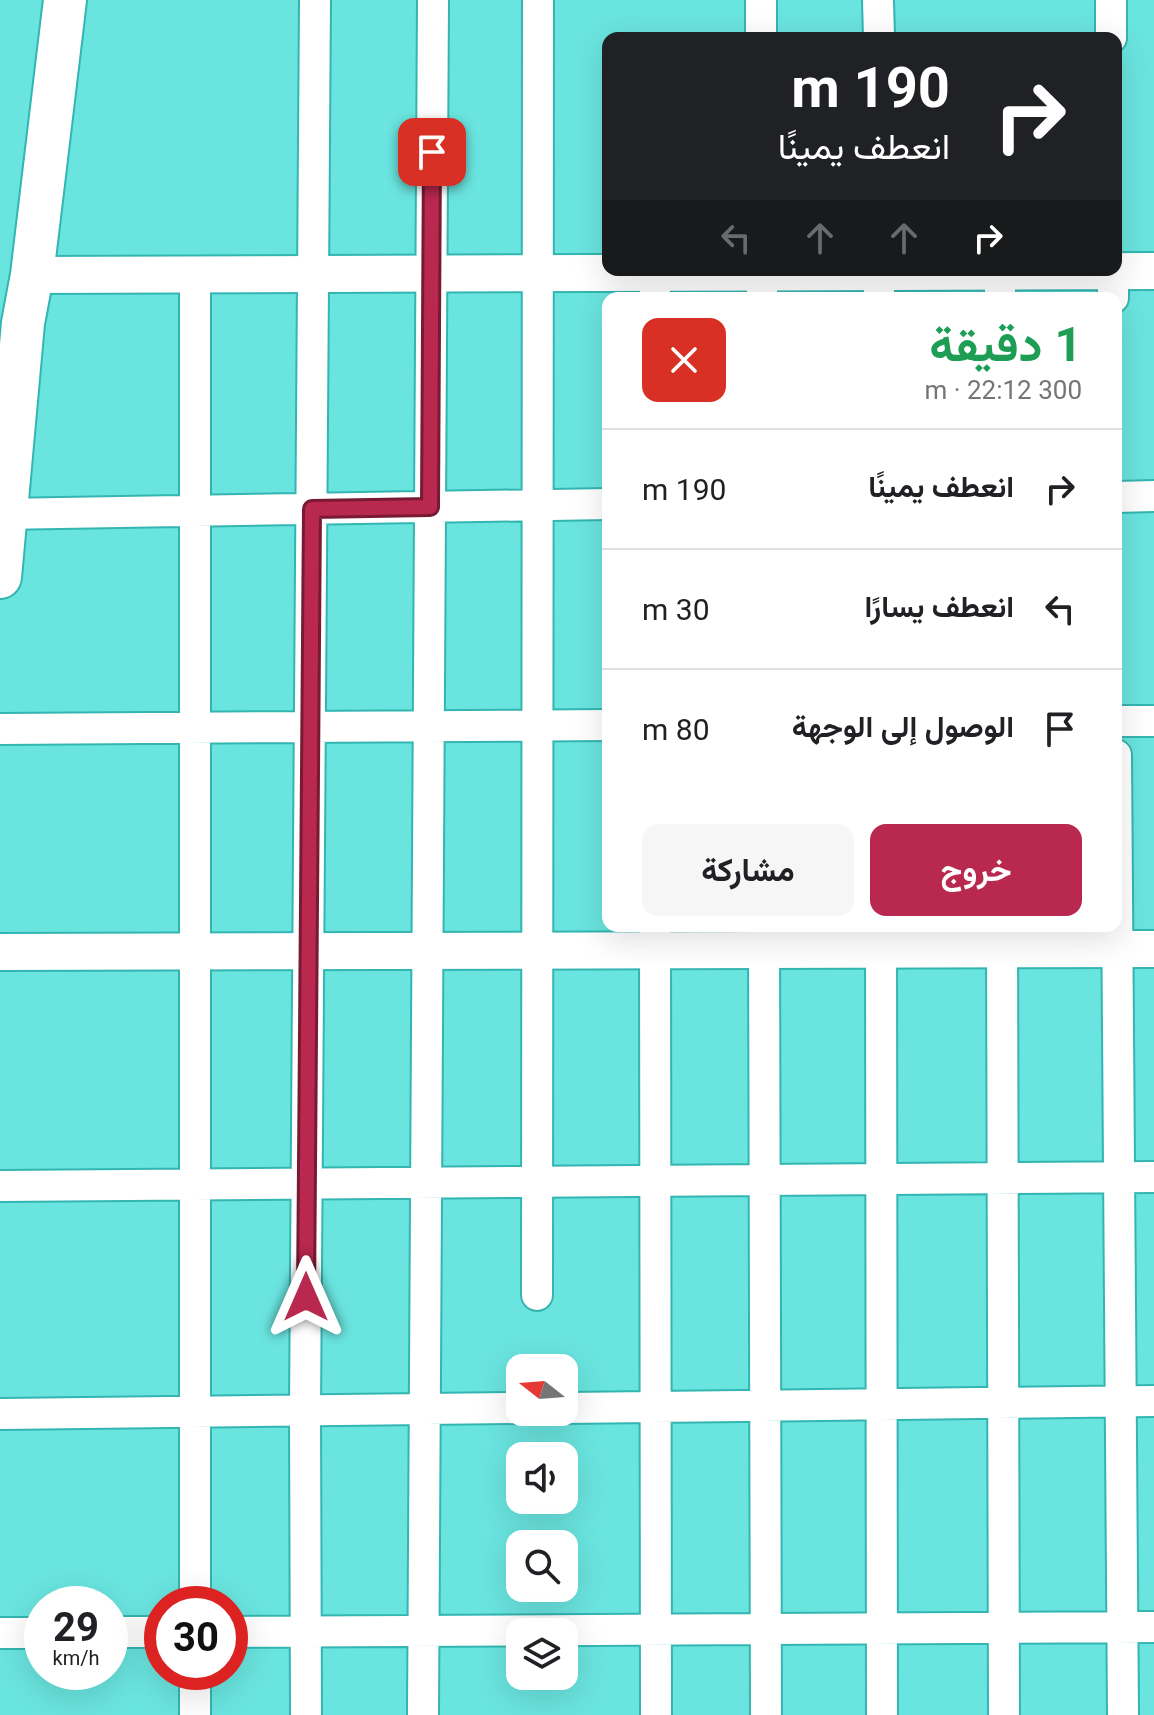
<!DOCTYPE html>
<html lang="ar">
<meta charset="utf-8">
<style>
:root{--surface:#fff;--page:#f6f6f6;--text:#202124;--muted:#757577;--line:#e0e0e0;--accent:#b9284e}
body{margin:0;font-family:Roboto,Vazirmatn,sans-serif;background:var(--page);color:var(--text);direction:rtl;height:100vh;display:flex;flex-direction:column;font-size:30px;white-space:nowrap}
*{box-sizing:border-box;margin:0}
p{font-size:26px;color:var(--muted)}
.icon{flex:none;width:44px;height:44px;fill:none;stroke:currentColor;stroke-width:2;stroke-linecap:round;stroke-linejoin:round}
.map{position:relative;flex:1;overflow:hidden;direction:ltr}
.details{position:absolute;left:602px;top:292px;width:520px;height:640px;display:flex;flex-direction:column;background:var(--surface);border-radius:16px;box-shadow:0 8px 32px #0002;direction:rtl}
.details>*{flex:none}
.hud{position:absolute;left:602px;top:32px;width:520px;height:244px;border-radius:16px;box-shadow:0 8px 32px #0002;direction:rtl;background:#202124;color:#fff;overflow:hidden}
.needle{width:52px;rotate:287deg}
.fabs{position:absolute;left:506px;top:1354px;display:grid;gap:16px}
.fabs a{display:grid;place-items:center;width:72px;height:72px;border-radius:16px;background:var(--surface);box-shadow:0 8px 32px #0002;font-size:40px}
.speed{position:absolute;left:24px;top:1586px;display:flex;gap:16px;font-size:40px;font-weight:700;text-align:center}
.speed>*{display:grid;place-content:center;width:104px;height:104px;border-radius:50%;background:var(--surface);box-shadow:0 8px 32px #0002;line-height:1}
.speed small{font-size:20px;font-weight:400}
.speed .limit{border:12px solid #d22;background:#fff;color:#111}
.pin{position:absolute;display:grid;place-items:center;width:68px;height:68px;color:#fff;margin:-34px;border-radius:16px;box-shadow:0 4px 12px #0006}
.me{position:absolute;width:88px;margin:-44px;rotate:0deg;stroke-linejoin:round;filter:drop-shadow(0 0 6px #0008)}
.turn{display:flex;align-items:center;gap:28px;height:168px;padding:0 40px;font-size:36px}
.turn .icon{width:104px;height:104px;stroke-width:2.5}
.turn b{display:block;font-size:56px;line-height:68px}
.lanes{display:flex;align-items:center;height:76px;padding:0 40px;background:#0003;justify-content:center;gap:40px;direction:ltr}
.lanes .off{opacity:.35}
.round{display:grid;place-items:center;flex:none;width:84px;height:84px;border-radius:16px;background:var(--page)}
.summary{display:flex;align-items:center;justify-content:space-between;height:136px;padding:0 40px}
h1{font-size:48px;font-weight:700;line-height:60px;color:#1e9e55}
.button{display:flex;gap:16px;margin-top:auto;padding:16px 40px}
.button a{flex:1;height:92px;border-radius:16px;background:var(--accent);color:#fff;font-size:32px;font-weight:700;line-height:92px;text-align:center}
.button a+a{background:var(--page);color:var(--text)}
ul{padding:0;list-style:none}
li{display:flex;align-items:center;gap:24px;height:120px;padding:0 40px;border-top:2px solid var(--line)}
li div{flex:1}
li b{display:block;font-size:30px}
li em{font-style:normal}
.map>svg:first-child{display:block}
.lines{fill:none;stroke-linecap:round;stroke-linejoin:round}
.minor-casing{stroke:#33b5b1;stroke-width:34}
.tertiary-casing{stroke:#33b5b1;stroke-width:40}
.secondary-casing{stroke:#33b5b1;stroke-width:46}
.minor{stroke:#fff;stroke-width:30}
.tertiary{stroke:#fff;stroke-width:36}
.secondary{stroke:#fff;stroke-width:42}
.route-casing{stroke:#781a33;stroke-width:20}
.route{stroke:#b9284e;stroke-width:14}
</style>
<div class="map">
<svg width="1154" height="1715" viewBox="0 0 1154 1715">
<rect width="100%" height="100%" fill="#6ae4df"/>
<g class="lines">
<g class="minor-casing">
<path id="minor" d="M 761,0 L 761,38
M 878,0 L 879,38
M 1111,0 L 1111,38
M 762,270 L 762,298
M 879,270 L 879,298
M 1113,270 L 1113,298
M 1000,272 L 1000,298
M 655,273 L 655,298
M 1116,497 L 1154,496
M 0,514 L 608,504
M 1116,721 L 1154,721
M 0,729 L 608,725
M 1116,755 L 1123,1715
M 655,926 L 656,1715
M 764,926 L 766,1715
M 881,926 L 882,1715
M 1002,926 L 1004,1715
M 0,1186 L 1154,1177
M 537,1295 L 538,0
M 564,1408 L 1154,1401
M 0,1414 L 520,1408
M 195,1604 L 195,274
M 110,1632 L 162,1632
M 230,1632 L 1154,1627
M 0,1633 L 42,1633
M 195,1672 L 195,1715
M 306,1715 L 305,1411 L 315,0
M 423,1715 L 433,0"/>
</g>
<g class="tertiary-casing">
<path id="tertiary" d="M 32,275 L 1154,271
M 0,952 L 1154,949"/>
</g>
<g class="secondary-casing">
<path id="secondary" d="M 0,577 L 23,323 L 32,275 L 65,0"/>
</g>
<use href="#minor" class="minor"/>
<use href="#tertiary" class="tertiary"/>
<use href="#secondary" class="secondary"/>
</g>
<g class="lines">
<g class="route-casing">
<path id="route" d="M 306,1297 L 312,509 L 430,507 L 432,152"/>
</g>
<use href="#route" class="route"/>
</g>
</svg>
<div class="fabs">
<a><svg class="needle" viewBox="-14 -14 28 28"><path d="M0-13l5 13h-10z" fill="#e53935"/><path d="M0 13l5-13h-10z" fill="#757577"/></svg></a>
<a><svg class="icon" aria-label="sound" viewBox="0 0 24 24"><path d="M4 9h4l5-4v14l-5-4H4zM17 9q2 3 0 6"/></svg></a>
<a><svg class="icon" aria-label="search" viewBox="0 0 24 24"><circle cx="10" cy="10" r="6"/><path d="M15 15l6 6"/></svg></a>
<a><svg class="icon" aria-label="layers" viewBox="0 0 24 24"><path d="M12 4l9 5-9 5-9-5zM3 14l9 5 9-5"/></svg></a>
</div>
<div class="speed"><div>29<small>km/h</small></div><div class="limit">30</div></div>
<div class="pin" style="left:432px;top:152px;background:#d93025"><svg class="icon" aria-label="arrive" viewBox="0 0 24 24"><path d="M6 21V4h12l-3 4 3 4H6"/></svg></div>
<svg class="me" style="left:306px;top:1297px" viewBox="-20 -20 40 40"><path d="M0-17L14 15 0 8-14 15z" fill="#b9284e" stroke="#fff" stroke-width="4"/></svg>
<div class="hud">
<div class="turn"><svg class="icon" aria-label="right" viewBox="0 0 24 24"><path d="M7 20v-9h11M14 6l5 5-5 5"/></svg><div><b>190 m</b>انعطف يمينًا</div></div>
<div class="lanes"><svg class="icon off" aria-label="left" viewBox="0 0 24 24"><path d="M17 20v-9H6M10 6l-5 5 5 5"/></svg><svg class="icon off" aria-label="ahead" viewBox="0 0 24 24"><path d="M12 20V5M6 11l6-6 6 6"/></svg><svg class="icon off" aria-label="ahead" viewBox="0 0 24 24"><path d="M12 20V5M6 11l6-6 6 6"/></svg><svg class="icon" aria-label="right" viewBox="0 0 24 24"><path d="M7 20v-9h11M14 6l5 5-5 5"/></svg></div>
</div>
<section class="details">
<div class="summary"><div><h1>1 دقيقة</h1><p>300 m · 22:12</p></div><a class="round" style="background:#d93025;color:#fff"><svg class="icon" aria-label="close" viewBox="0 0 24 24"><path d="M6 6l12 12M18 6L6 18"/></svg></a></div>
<ul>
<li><svg class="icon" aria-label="right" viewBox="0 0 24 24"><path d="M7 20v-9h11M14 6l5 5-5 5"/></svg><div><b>انعطف يمينًا</b></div><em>190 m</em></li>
<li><svg class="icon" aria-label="left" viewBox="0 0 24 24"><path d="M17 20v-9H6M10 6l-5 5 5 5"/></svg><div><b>انعطف يسارًا</b></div><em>30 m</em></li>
<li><svg class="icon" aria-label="arrive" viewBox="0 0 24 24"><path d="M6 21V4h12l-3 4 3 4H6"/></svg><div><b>الوصول إلى الوجهة</b></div><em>80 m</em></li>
</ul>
<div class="button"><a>خروج</a><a>مشاركة</a></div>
</section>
</div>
